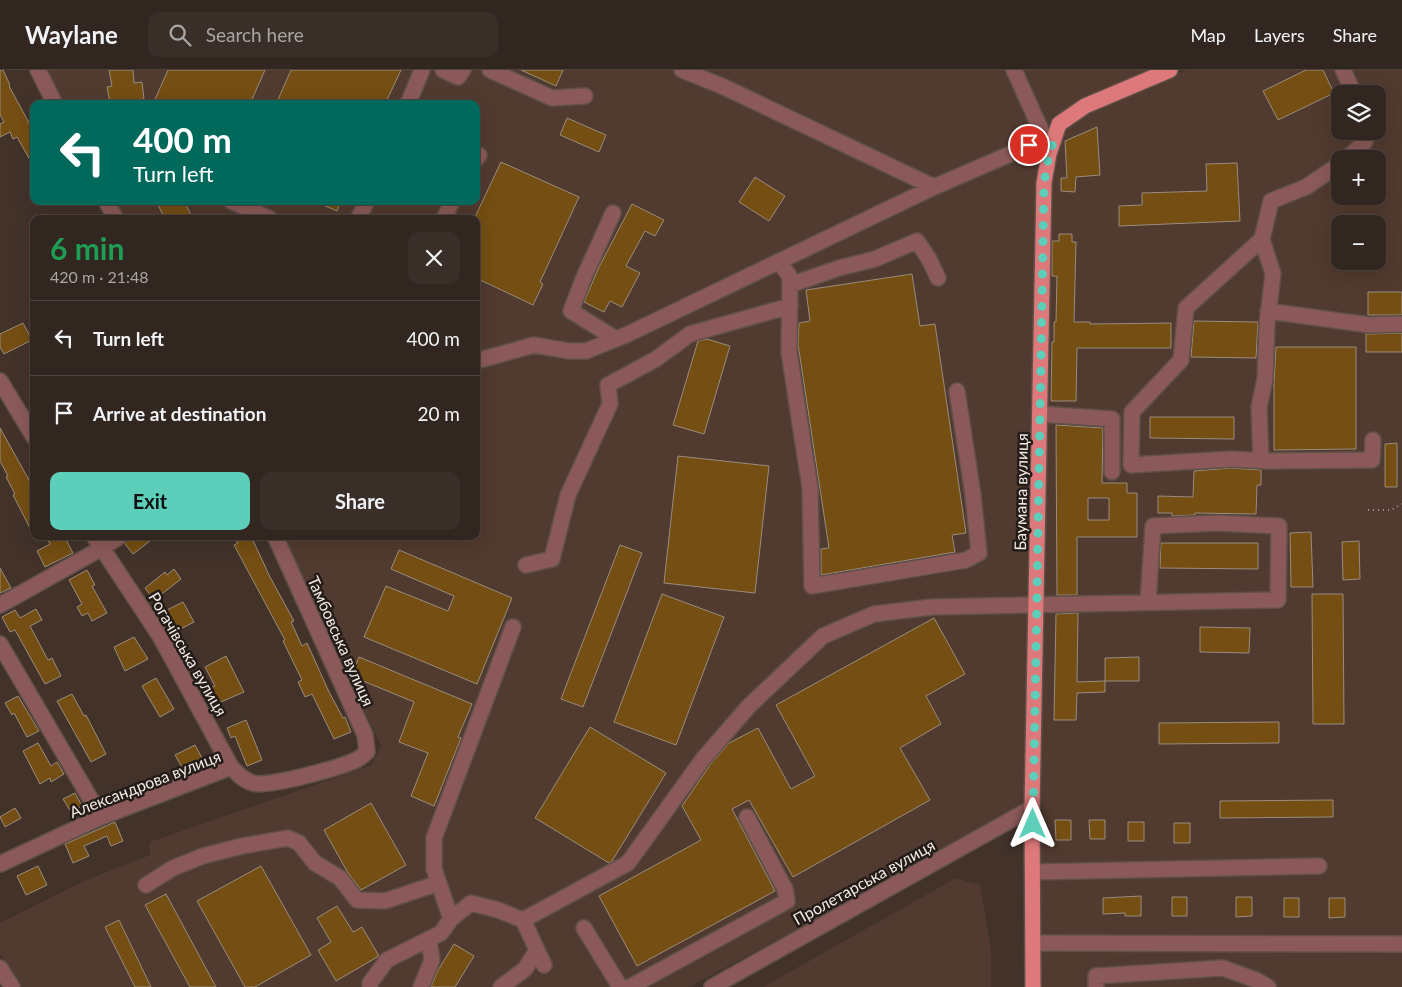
<!DOCTYPE html>
<meta charset="utf-8">
<style>
:root{--surface:#322620;--page:#3a2e29;--text:#f1f3f6;--muted:#a8a5a5;--line:#4d433e;--accent:#5cceba}
body{margin:0;font-family:Lato,sans-serif;background:var(--page);color:var(--text);height:100vh;display:flex;flex-direction:column;font-size:19px;white-space:nowrap}
*{box-sizing:border-box;margin:0}
p{font-size:16px;color:var(--muted)}
.icon{flex:none;width:28px;height:28px;fill:none;stroke:currentColor;stroke-width:2;stroke-linecap:round;stroke-linejoin:round}
.map{position:relative;flex:1;overflow:hidden}
.sheet{position:absolute;left:30px;top:145px;width:450px;height:325px;display:flex;flex-direction:column;background:var(--surface);border-radius:10px;box-shadow:0 5px 20px #0002,0 0 0 1px var(--line)}
.sheet>*{flex:none}
.hud{position:absolute;left:30px;top:30px;width:450px;height:105px;border-radius:10px;box-shadow:0 5px 20px #0002,0 0 0 1px var(--line);background:#00695c;color:#fff;overflow:hidden}
.controls{position:absolute;left:1331px;top:15px;display:grid;gap:10px}
.controls a{display:grid;place-items:center;width:55px;height:55px;border-radius:10px;background:var(--surface);box-shadow:0 5px 20px #0002,0 0 0 1px var(--line);font-size:25px}
.pin{position:absolute;display:grid;place-items:center;width:42px;height:42px;color:#fff;margin:-21px;border:2px solid #fff;border-radius:50%;box-shadow:0 1px 5px #0007}
.me{position:absolute;width:55px;margin:-28px;rotate:0deg;stroke-linejoin:round;filter:drop-shadow(0 0 4px #0008)}
.turn{display:flex;align-items:center;gap:18px;height:105px;padding:0 20px;font-size:22px}
.turn .icon{width:65px;height:65px;stroke-width:2.5}
.turn b{display:block;font-size:35px;line-height:42px}
.round{display:grid;place-items:center;flex:none;width:52px;height:52px;border-radius:10px;background:var(--page)}
.summary{display:flex;align-items:center;justify-content:space-between;height:85px;padding:0 20px}
h1{font-size:30px;font-weight:700;line-height:38px;color:#1e9e55}
.action{display:flex;gap:10px;margin-top:auto;padding:10px 20px}
.action a{flex:1;height:58px;border-radius:10px;background:var(--accent);color:#111;font-size:20px;font-weight:700;line-height:58px;text-align:center}
.action a+a{background:var(--page);color:var(--text)}
ul{padding:0;list-style:none}
li{display:flex;align-items:center;gap:15px;height:75px;padding:0 20px;border-top:1px solid var(--line)}
li div{flex:1}
li b{display:block;font-size:19px}
li em{font-style:normal}
header{display:flex;align-items:center;gap:30px;box-sizing:border-box;height:70px;padding:0 25px;background:var(--surface);border-bottom:1px solid var(--line)}
header strong{font-size:24px}
nav{display:flex;gap:28px;margin-inline-start:auto;font-size:18px}
.search{width:350px;height:45px;background:var(--page);display:flex;align-items:center;gap:12px;box-sizing:border-box;padding:0 18px;border-radius:10px;color:var(--muted);font-size:19px}
.map>svg:first-child{display:block}
.built{fill:#513a2f;fill-rule:evenodd}
.building{fill:#744e13;stroke:#998d7d;fill-rule:evenodd}
.lines{fill:none;stroke-linecap:round;stroke-linejoin:round}
.minor-casing{stroke:#5f5048;stroke-width:18}
.major-casing{stroke:#5f5048;stroke-width:18}
.path{stroke:#a39690;stroke-width:2;stroke-dasharray:1 4;stroke-linecap:butt}
.minor{stroke:#8b5959;stroke-width:15}
.major{stroke:#dd797a;stroke-width:15}
.route{stroke:#5cceba;stroke-width:9;stroke-dasharray:0 16.2}
.labels{text-anchor:middle;stroke-width:5;stroke-linejoin:round;paint-order:stroke}
.street-label{font-size:16px;fill:#f5ebe6;stroke:#231c18}
</style>
<header>
<strong>Waylane</strong>
<div class="search"><svg class="icon" aria-label="search" viewBox="0 0 24 24"><circle cx="10" cy="10" r="6"/><path d="M15 15l6 6"/></svg>Search here</div>
<nav><a>Map</a><a>Layers</a><a>Share</a></nav>
</header>
<div class="map">
<svg width="1402" height="917" viewBox="0 0 1402 917">
<rect width="100%" height="100%" fill="#42322a"/>
<path class="built" d="M 40,0 L 1152,0 L 1054,50 L 1026,738 L 689,917 L 21,917 L 0,884 L 0,853 L 84,811 L 150,785 L 150,772 L 372,695 L 381,675 L 277,466 L 476,466 L 476,149 L 115,149 L 106,131 L 476,131 L 476,34 L 56,34 Z
M 1186,0 L 1402,0 L 1402,917 L 1040,917 L 1039,738 L 1051,114 L 1056,85 L 1065,59 L 1088,42 ZM 1340,24 L 1378,24 L 1378,61 L 1340,61 ZM 1340,89 L 1378,89 L 1378,126 L 1340,126 ZM 1340,154 L 1378,154 L 1378,191 L 1340,191 Z
M 956,808 L 980,815 L 991,878 L 991,917 L 763,917 Z"/>
<path class="building" d="M 0,0 L 3,0 L 10,15 L 9,16 L 34,62 L 34,97 L 17,67 L 13,69 L 10,62 L 0,67 L 0,54 L 4,52 L 0,45 Z
M 109,0 L 133,0 L 134,13 L 142,12 L 144,29 L 110,33 L 107,17 L 112,16 Z
M 168,0 L 265,0 L 250,34 L 153,34 Z
M 291,0 L 401,0 L 385,34 L 276,34 Z
M 521,0 L 563,0 L 556,16 Z
M 1306,0 L 1323,0 L 1334,23 L 1278,50 L 1263,21 Z
M 567,48 L 606,65 L 599,82 L 560,65 Z
M 1097,57 L 1100,105 L 1076,107 L 1075,122 L 1061,121 L 1061,108 L 1067,108 L 1065,71 Z
M 501,92 L 579,127 L 540,212 L 543,214 L 533,235 L 476,208 L 476,145 Z
M 1237,93 L 1240,151 L 1119,156 L 1119,136 L 1142,135 L 1142,123 L 1207,121 L 1206,94 Z
M 755,107 L 785,126 L 769,151 L 739,132 Z
M 156,131 L 184,131 L 193,149 L 165,149 Z
M 314,131 L 341,131 L 337,141 Z
M 632,134 L 664,150 L 655,166 L 645,161 L 626,196 L 640,203 L 622,237 L 610,231 L 604,242 L 584,232 L 599,197 Z
M 1059,164 L 1072,164 L 1072,172 L 1076,172 L 1074,252 L 1090,252 L 1090,254 L 1171,253 L 1171,278 L 1077,278 L 1076,331 L 1051,331 L 1052,272 L 1054,272 L 1054,252 L 1056,252 L 1057,206 L 1052,206 L 1052,171 L 1059,171 Z
M 912,204 L 920,256 L 935,254 L 966,463 L 952,465 L 955,482 L 821,505 L 821,479 L 829,478 L 798,274 L 799,253 L 810,251 L 806,220 Z
M 1368,222 L 1402,222 L 1402,245 L 1368,245 Z
M 1194,251 L 1258,252 L 1256,288 L 1191,287 Z
M 23,253 L 32,270 L 4,284 L 0,277 L 0,264 Z
M 1402,263 L 1402,282 L 1366,282 L 1366,264 Z
M 707,269 L 730,276 L 704,364 L 673,355 L 698,271 Z
M 1276,277 L 1356,277 L 1356,379 L 1274,380 L 1274,314 Z
M 1150,347 L 1234,347 L 1234,369 L 1150,368 Z
M 1056,355 L 1103,358 L 1102,413 L 1127,413 L 1127,423 L 1137,423 L 1137,467 L 1077,467 L 1077,525 L 1057,525 ZM 1088,428 L 1109,428 L 1109,450 L 1088,450 Z
M 0,358 L 34,419 L 34,466 L 13,425 L 15,424 L 6,407 L 8,406 L 0,391 Z
M 1397,373 L 1397,417 L 1385,417 L 1385,374 Z
M 678,386 L 769,396 L 755,523 L 664,513 Z
M 1231,398 L 1261,400 L 1261,415 L 1257,415 L 1256,444 L 1195,443 L 1195,445 L 1172,446 L 1172,443 L 1158,443 L 1158,426 L 1193,427 L 1194,401 Z
M 1311,462 L 1313,517 L 1291,517 L 1290,463 Z
M 46,466 L 64,466 L 73,483 L 45,497 L 37,481 L 50,474 Z
M 129,466 L 146,466 L 150,471 L 133,484 L 125,474 Z
M 233,466 L 251,466 L 270,507 L 294,551 L 291,552 L 302,576 L 307,573 L 329,622 L 343,648 L 345,647 L 351,662 L 334,669 L 312,624 L 305,627 L 298,612 L 302,610 L 283,571 L 285,570 L 234,475 L 238,473 Z
M 1359,471 L 1360,509 L 1343,510 L 1342,472 Z
M 1161,473 L 1258,473 L 1258,499 L 1160,498 Z
M 620,475 L 642,483 L 583,637 L 561,629 Z
M 399,480 L 512,528 L 477,614 L 364,567 L 386,516 L 448,541 L 454,526 L 391,499 Z
M 0,498 L 11,518 L 0,523 Z
M 174,499 L 181,509 L 154,530 L 145,518 L 165,502 L 167,505 Z
M 87,500 L 95,515 L 92,516 L 107,543 L 92,551 L 88,543 L 82,546 L 77,537 L 82,534 L 69,510 Z
M 662,524 L 724,547 L 676,675 L 614,652 Z
M 1312,524 L 1343,524 L 1344,654 L 1313,654 Z
M 183,532 L 194,552 L 173,563 L 163,546 L 163,542 Z
M 36,539 L 42,550 L 30,556 L 48,590 L 52,588 L 61,606 L 45,614 L 15,560 L 10,562 L 2,547 L 15,540 L 20,548 Z
M 1078,543 L 1077,612 L 1105,611 L 1105,622 L 1077,623 L 1076,650 L 1054,650 L 1056,544 Z
M 934,548 L 965,604 L 926,626 L 941,654 L 900,678 L 930,730 L 793,807 L 749,730 L 732,739 L 775,821 L 637,896 L 599,826 L 701,770 L 682,736 L 710,695 L 729,673 L 758,658 L 791,719 L 815,706 L 776,635 Z
M 1200,557 L 1250,558 L 1249,583 L 1200,582 Z
M 134,567 L 148,589 L 125,601 L 114,577 Z
M 226,586 L 244,622 L 214,635 L 207,619 L 215,616 L 205,597 Z
M 359,587 L 472,634 L 458,667 L 461,668 L 434,736 L 411,726 L 428,683 L 399,672 L 414,632 L 351,606 Z
M 1139,587 L 1139,611 L 1105,611 L 1105,588 Z
M 156,608 L 174,639 L 160,647 L 142,616 Z
M 72,624 L 84,646 L 86,645 L 106,684 L 91,692 L 57,631 Z
M 18,626 L 39,661 L 27,667 L 14,643 L 12,645 L 5,633 Z
M 246,650 L 262,690 L 247,696 L 235,666 L 231,668 L 227,658 Z
M 1279,652 L 1279,673 L 1159,674 L 1159,653 Z
M 590,657 L 666,703 L 612,791 L 609,793 L 535,748 Z
M 38,673 L 51,696 L 57,692 L 64,704 L 51,712 L 50,708 L 40,714 L 23,681 Z
M 195,675 L 202,688 L 183,699 L 175,685 Z
M 75,723 L 82,736 L 71,742 L 63,729 Z
M 1333,730 L 1333,747 L 1220,748 L 1220,731 Z
M 371,733 L 406,795 L 361,820 L 348,803 L 324,760 Z
M 15,738 L 21,748 L 5,757 L 0,747 Z
M 1055,750 L 1071,750 L 1071,770 L 1056,770 Z
M 1089,750 L 1105,750 L 1105,769 L 1090,769 Z
M 115,752 L 123,771 L 111,776 L 107,766 L 84,776 L 89,786 L 73,793 L 65,774 Z
M 1128,752 L 1144,752 L 1144,771 L 1128,771 Z
M 1174,753 L 1190,753 L 1190,773 L 1174,773 Z
M 38,796 L 47,815 L 26,825 L 17,806 Z
M 261,796 L 311,885 L 255,917 L 245,917 L 197,831 Z
M 166,824 L 216,917 L 190,917 L 145,835 Z
M 1141,826 L 1141,846 L 1125,846 L 1125,843 L 1103,844 L 1103,828 Z
M 1172,827 L 1187,827 L 1187,846 L 1172,846 Z
M 1236,827 L 1252,827 L 1252,846 L 1236,847 Z
M 1284,828 L 1299,828 L 1299,847 L 1284,847 Z
M 1329,828 L 1345,828 L 1345,847 L 1329,848 Z
M 337,836 L 353,862 L 362,857 L 379,886 L 336,911 L 318,880 L 331,872 L 317,848 Z
M 119,850 L 151,917 L 135,917 L 105,857 Z
M 454,874 L 474,886 L 455,917 L 431,917 L 437,902 Z"/>
<g class="lines">
<g class="minor-casing">
<path id="minor" d="M 38,0 L 55,34
M 443,0 L 458,7 L 463,0
M 490,0 L 552,28 L 585,26
M 682,0 L 724,17 L 934,117
M 1014,0 L 1045,69
M 1343,0 L 1354,24
M 408,34 L 422,0
M 476,89 L 479,85
M 1346,89 L 1365,72 L 1365,61
M 1340,94 L 1306,117 L 1271,131 L 1262,169 L 1186,238 L 1181,290 L 1132,342 L 1131,395 L 1231,389 L 1267,391 L 1372,390 L 1373,370
M 106,131 L 116,149
M 231,131 L 270,149
M 613,143 L 584,207 L 571,241 L 616,269
M 358,149 L 367,131
M 444,149 L 452,131
M 779,191 L 790,207 L 789,282 L 810,418 L 812,516 L 966,490 L 979,483 L 973,425 L 957,321
M 790,215 L 839,198 L 875,189 L 917,171 L 929,189 L 938,208
M 1268,241 L 1369,255 L 1402,254
M 476,291 L 534,275 L 569,281 L 586,281 L 626,265 L 934,117 L 1045,69 L 1054,70
M 0,311 L 34,367
M 1040,344 L 1112,349 L 1112,402
M 1261,391 L 1259,337 L 1265,309 L 1267,254 L 1273,204 L 1262,169
M 94,466 L 160,566 L 231,697
M 526,495 L 552,489 L 568,425 L 610,334 L 608,315 L 656,289 L 690,264 L 790,236
M 0,535 L 102,478 L 120,466
M 0,574 L 101,747
M 0,794 L 101,747 L 231,697 C 237,703 244,711 253,713 C 267,718 343,697 358,689 C 362,687 364,684 367,682 L 365,665 L 275,466
M 1033,802 L 1319,796
M 146,815 L 173,798 L 203,786 L 242,776 L 288,768 L 299,773 L 315,793 L 340,808 L 357,830 L 385,831 L 439,813
M 451,849 L 434,799 L 434,768 L 513,557
M 523,850 L 628,793 L 703,689 L 749,636 L 823,566 L 874,544 L 932,537 L 1278,530 L 1279,456 L 1218,453 L 1153,456 L 1148,532
M 584,858 L 620,917
M 1034,873 L 1402,874
M 0,898 L 12,917
M 370,917 L 370,913 L 387,890 L 441,863 L 451,849 L 471,833 L 498,840 L 523,850 L 544,895
M 421,917 L 432,890 L 429,869
M 501,917 L 525,899 L 537,880
M 630,917 L 787,831 L 785,819 L 747,747
M 712,917 L 1032,738
M 1096,917 L 1096,906 L 1223,898 L 1256,910 L 1268,917"/>
</g>
<g class="major-casing">
<path id="major" d="M 1033,917 L 1032,738 L 1044,113 L 1049,84 L 1059,54 L 1085,36 L 1170,0"/>
</g>
<path class="path" d="M 1368,440 L 1391,440 L 1402,434"/>
<use href="#minor" class="minor"/>
<use href="#major" class="major"/>
</g>
<g class="lines">
<path class="route" d="M 1029,75 L 1045,68 L 1054,70 L 1049,84 L 1044,113 L 1033,754"/>
</g>
<g class="labels">
<g class="street-label">
<text transform="translate(1021 422) rotate(-89)" y="6">Баумана вулиця</text>
<text transform="translate(341 571) rotate(66)" y="6">Тамбовська вулиця</text>
<text transform="translate(188 584) rotate(60)" y="6">Рогачівська вулиця</text>
<text transform="translate(145 714) rotate(-21)" y="6">Александрова вулиця</text>
<text transform="translate(864 812) rotate(-29)" y="6">Пролетарська вулиця</text>
</g>
</g>
</svg>
<div class="controls">
<a><svg class="icon" aria-label="layers" viewBox="0 0 24 24"><path d="M12 4l9 5-9 5-9-5zM3 14l9 5 9-5"/></svg></a>
<a>+</a>
<a>−</a>
</div>
<div class="pin" style="left:1029px;top:75px;background:#d93025"><svg class="icon" aria-label="arrive" viewBox="0 0 24 24"><path d="M6 21V4h12l-3 4 3 4H6"/></svg></div>
<svg class="me" style="left:1033px;top:754px" viewBox="-20 -20 40 40"><path d="M0-17L14 15 0 8-14 15z" fill="#5cceba" stroke="#fff" stroke-width="4"/></svg>
<div class="hud">
<div class="turn"><svg class="icon" aria-label="left" viewBox="0 0 24 24"><path d="M17 20v-9H6M10 6l-5 5 5 5"/></svg><div><b>400 m</b>Turn left</div></div>
</div>
<section class="sheet">
<div class="summary"><div><h1>6 min</h1><p>420 m · 21:48</p></div><a class="round"><svg class="icon" aria-label="close" viewBox="0 0 24 24"><path d="M6 6l12 12M18 6L6 18"/></svg></a></div>
<ul>
<li><svg class="icon" aria-label="left" viewBox="0 0 24 24"><path d="M17 20v-9H6M10 6l-5 5 5 5"/></svg><div><b>Turn left</b></div><em>400 m</em></li>
<li><svg class="icon" aria-label="arrive" viewBox="0 0 24 24"><path d="M6 21V4h12l-3 4 3 4H6"/></svg><div><b>Arrive at destination</b></div><em>20 m</em></li>
</ul>
<div class="action"><a>Exit</a><a>Share</a></div>
</section>
</div>
